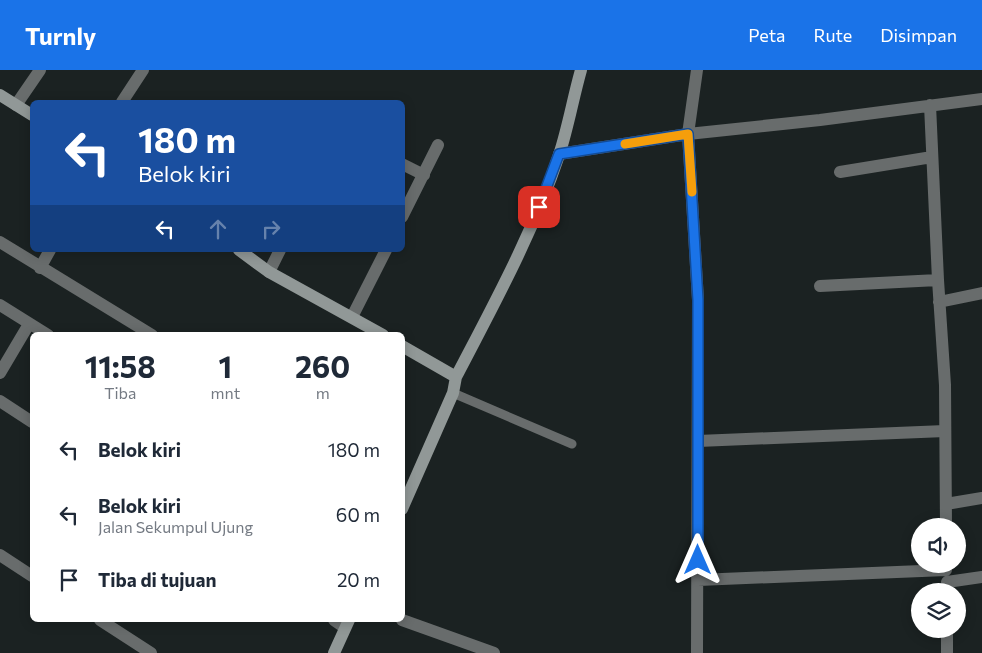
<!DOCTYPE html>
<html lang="id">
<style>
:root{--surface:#fff;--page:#f2f2f3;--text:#1f2937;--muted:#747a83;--accent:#1a73e8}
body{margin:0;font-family:Commissioner,sans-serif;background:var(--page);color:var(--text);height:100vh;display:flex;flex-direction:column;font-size:19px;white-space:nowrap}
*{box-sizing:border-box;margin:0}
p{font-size:16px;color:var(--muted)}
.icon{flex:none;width:28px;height:28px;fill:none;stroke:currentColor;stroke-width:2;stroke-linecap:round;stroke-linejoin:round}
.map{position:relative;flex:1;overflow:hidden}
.drawer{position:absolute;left:30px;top:262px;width:375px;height:290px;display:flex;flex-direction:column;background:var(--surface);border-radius:8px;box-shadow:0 2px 12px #0003}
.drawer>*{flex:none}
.top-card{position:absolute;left:30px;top:30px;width:375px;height:152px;border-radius:8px;box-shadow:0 2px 12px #0003;background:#1a4fa0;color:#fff;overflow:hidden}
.fabs{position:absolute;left:911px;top:448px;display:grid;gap:10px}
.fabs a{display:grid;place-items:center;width:55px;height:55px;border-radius:50%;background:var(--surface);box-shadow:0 2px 12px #0003;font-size:25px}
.pin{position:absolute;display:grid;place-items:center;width:42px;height:42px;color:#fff;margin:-21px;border-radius:10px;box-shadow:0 2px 8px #0006}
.me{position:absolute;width:55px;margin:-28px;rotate:0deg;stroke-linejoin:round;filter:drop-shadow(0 0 4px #0008)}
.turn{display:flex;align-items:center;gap:18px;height:105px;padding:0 25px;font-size:22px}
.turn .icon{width:65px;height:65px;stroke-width:2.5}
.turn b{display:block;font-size:35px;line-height:42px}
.lanes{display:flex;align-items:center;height:48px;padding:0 25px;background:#0003;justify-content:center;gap:25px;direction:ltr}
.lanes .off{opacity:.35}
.eta{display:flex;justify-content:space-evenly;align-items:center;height:85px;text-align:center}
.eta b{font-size:30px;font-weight:700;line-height:35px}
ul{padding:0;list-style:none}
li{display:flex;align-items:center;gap:15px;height:65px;padding:0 25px}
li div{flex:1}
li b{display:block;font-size:19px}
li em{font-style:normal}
header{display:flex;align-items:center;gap:30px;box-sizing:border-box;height:70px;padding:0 25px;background:var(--accent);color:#fff}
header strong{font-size:24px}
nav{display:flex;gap:28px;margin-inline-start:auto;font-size:18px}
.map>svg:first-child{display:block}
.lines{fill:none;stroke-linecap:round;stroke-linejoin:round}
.lane{stroke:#686c6c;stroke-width:9}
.street{stroke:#686c6c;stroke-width:12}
.secondary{stroke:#919897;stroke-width:12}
.route-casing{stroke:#114b97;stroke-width:12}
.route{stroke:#1a73e8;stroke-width:9}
.slow{stroke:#f59e0b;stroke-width:9}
</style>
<header>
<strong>Turnly</strong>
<nav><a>Peta</a><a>Rute</a><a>Disimpan</a></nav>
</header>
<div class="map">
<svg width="982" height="583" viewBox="0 0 982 583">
<rect width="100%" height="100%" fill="#1b2222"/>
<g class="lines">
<path class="lane" d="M 453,323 L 572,374"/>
<path class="street" d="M 122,32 L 143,0
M 16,35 L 40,0
M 930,35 L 938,210 L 945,315 L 946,456
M 559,84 L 688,64 L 820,50 L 982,29
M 402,94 L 424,105
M 840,102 L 932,87
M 402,147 L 438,75
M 0,172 L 152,265
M 40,198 L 50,180
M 269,202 L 280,180
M 820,216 L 938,210
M 939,232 L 982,223
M 0,235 L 48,265
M 352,247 L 386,180
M 0,303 L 29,254
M 0,331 L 32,352
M 698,371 L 945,361
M 946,434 L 982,428
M 0,485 L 32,506
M 698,510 L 946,500
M 947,512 L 982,507
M 100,550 L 151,583
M 334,550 L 344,557
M 402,550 L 494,583
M 697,583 L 698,230 L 688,64 L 697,0
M 947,583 L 947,559"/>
<path class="secondary" d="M 0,25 L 32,45
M 239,180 L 269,202 L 383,265
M 402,276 L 456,307
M 402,439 L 453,323 L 456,307 C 494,234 533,163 559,85 C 568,58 573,28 581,0
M 334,583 L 349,550"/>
</g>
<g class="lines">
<g class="route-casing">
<path id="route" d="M 539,137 L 559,84 L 688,64 L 698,230 L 698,490"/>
</g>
<use href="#route" class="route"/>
<path class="slow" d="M 625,74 L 688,64 L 692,122"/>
</g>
</svg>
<div class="fabs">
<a><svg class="icon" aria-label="sound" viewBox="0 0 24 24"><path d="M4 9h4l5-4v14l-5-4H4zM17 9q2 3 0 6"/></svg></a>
<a><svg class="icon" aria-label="layers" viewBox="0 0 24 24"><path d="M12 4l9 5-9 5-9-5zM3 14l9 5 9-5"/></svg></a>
</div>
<div class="pin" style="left:539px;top:137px;background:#d93025"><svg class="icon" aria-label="arrive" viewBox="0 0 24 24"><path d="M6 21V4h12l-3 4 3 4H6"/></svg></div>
<svg class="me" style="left:698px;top:490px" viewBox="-20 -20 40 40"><path d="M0-17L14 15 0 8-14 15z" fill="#1a73e8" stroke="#fff" stroke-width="4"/></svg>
<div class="top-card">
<div class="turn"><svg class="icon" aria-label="left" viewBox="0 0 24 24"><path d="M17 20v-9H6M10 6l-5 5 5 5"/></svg><div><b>180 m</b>Belok kiri</div></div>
<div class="lanes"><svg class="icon" aria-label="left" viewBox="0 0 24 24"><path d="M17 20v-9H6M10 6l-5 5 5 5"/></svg><svg class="icon off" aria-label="ahead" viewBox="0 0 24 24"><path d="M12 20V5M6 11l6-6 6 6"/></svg><svg class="icon off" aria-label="right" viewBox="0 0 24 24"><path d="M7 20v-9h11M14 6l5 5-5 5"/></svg></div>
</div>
<section class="drawer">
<div class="eta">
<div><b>11:58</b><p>Tiba</p></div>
<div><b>1</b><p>mnt</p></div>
<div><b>260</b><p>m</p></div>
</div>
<ul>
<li><svg class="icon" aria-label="left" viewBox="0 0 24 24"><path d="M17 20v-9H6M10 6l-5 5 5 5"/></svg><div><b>Belok kiri</b></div><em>180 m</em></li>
<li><svg class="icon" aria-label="left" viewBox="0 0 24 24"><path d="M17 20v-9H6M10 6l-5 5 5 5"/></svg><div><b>Belok kiri</b><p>Jalan Sekumpul Ujung</p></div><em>60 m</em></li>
<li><svg class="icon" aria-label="arrive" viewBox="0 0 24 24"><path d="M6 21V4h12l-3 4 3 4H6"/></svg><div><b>Tiba di tujuan</b></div><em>20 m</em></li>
</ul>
</section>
</div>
